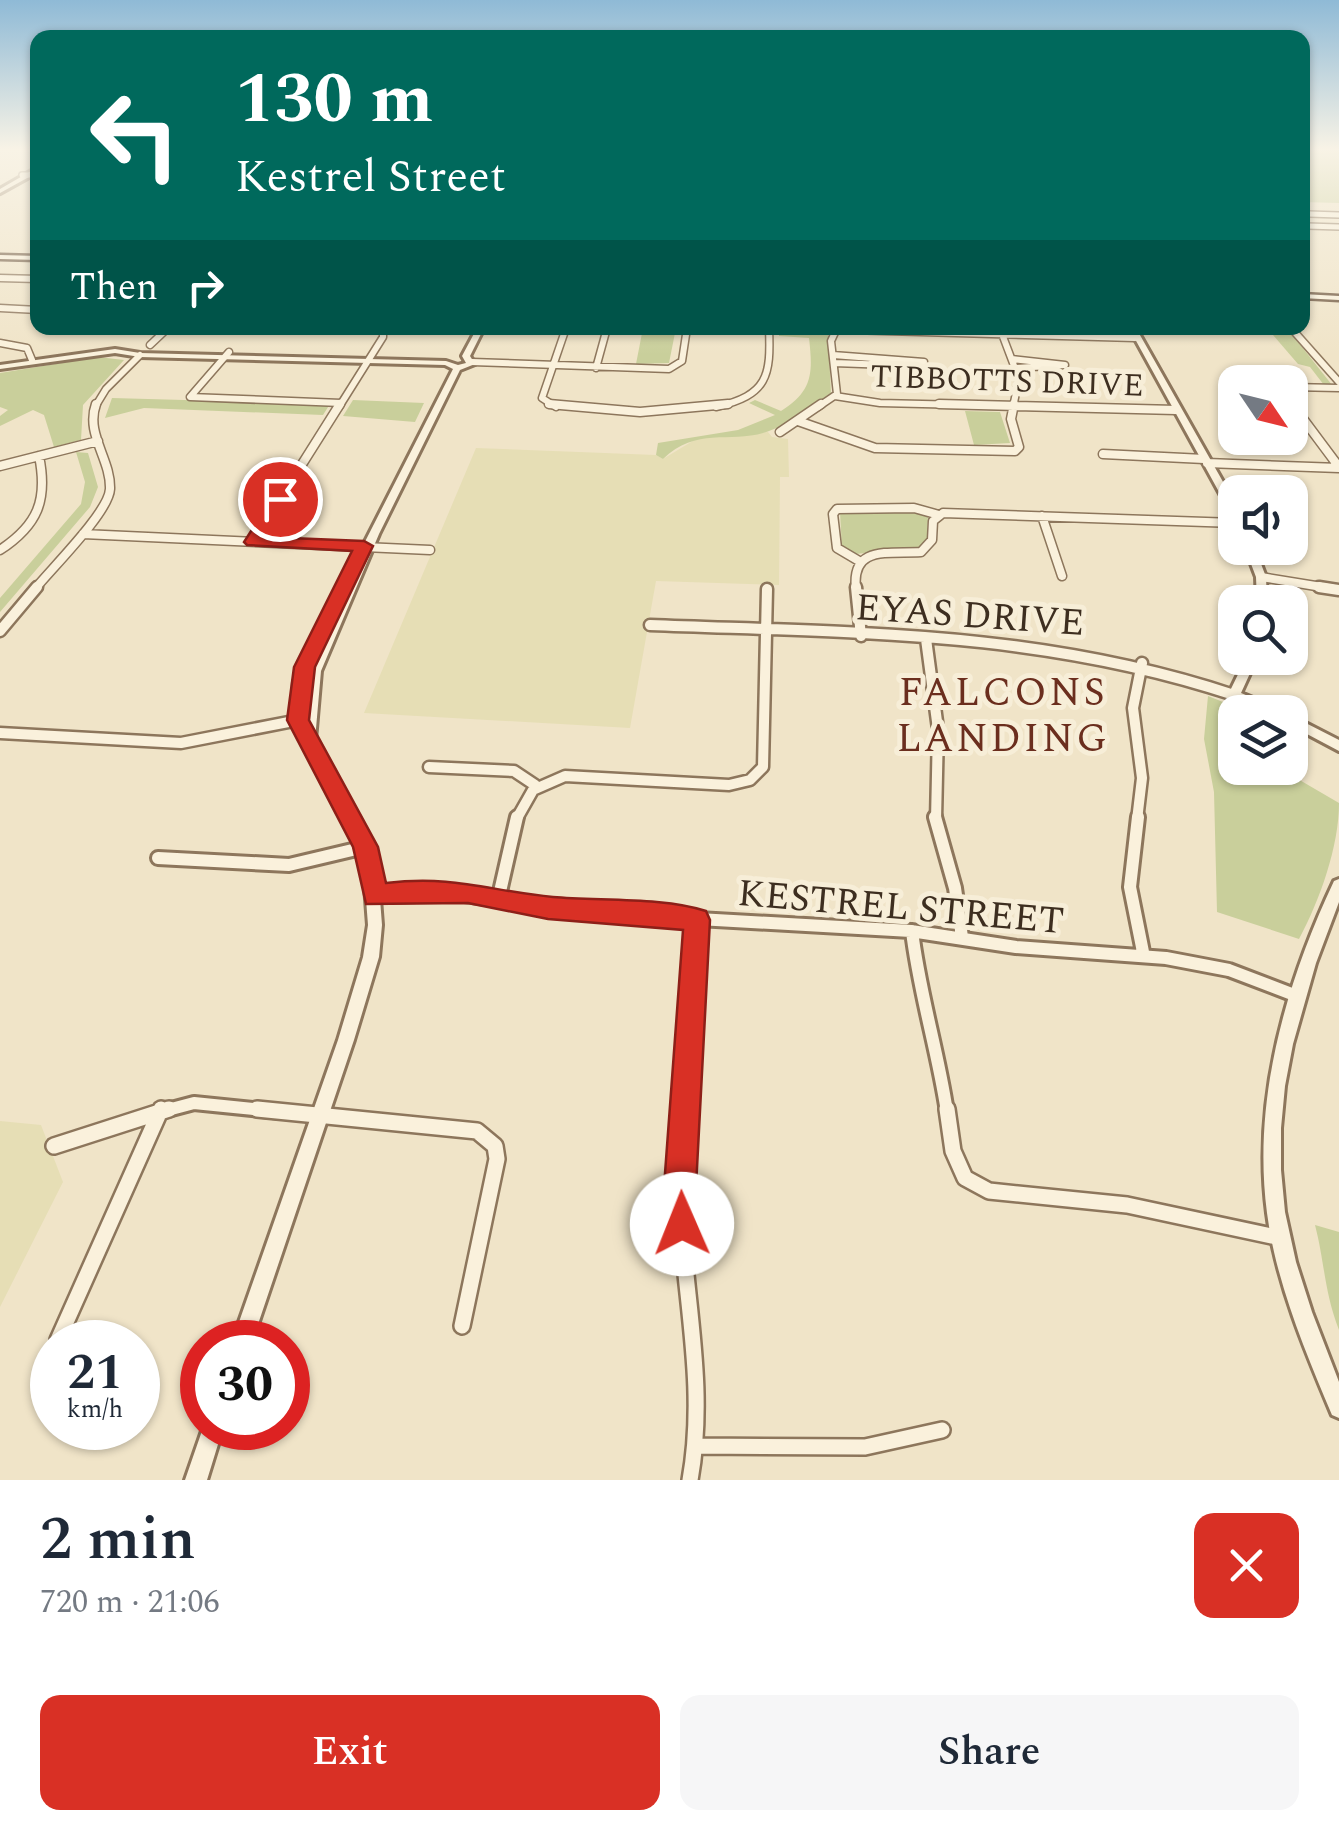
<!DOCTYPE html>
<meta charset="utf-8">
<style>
:root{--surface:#fff;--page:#f6f6f7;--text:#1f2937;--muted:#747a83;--accent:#d93025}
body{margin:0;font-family:Spectral,serif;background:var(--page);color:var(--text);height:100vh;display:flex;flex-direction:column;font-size:38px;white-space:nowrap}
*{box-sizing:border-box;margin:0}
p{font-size:32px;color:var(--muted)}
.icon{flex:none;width:55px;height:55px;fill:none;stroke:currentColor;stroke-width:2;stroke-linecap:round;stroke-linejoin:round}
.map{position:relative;height:1480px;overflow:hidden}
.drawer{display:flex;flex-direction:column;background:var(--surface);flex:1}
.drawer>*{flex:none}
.guide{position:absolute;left:30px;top:30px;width:1280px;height:305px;border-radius:20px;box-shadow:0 2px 8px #0004;background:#00695c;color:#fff;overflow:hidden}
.needle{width:65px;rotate:125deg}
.buttons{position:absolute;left:1218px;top:365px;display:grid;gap:20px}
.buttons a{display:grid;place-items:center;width:90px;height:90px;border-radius:20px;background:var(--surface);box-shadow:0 2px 8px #0004;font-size:50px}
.speed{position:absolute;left:30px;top:1320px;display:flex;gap:20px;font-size:50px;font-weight:700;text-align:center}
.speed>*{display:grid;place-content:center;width:130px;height:130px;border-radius:50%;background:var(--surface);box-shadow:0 2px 8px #0004;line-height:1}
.speed small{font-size:25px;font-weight:400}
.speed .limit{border:15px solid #d22;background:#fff;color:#111}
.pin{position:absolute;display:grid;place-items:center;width:85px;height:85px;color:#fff;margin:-42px;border:5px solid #fff;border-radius:50%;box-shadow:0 2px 10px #0007}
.me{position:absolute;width:110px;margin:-55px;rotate:359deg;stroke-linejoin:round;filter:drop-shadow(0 0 8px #0008)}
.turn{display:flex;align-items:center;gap:35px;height:210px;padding:0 40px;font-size:45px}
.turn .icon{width:130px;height:130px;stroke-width:2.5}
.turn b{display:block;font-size:70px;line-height:85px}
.then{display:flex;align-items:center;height:95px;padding:0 40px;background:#0003;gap:20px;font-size:38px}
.round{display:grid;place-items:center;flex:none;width:105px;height:105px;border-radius:20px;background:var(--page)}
.headline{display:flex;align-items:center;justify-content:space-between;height:170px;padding:0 40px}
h1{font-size:60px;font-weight:600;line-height:75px}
.primary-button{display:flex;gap:20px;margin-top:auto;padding:20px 40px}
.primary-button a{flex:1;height:115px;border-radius:20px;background:var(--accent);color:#fff;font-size:40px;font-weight:600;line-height:115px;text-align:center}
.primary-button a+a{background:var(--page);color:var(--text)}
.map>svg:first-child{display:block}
.farmland{fill:#e6deb5}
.green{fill:#c9cf9b}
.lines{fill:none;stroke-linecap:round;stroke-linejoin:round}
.minor-far5-casing{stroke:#8d765c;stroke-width:8}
.minor-far4-casing{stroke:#8d765c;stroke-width:9}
.minor-far3-casing{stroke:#8d765c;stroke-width:11}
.minor-far2-casing{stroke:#8d765c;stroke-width:15}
.minor-far1-casing{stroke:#8d765c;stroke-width:18}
.minor-casing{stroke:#8d765c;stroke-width:20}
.tertiary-casing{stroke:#8d765c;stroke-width:6}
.secondary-casing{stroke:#6f573f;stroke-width:5}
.minor-far5{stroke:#faf1dc;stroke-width:5}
.minor-far4{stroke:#faf1dc;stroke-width:6}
.minor-far3{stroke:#faf1dc;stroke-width:8}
.minor-far2{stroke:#faf1dc;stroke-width:10}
.minor-far1{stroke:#faf1dc;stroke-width:12}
.minor{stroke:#faf1dc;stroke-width:15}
.tertiary{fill:#faf1dc;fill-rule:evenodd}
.secondary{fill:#faf1dc;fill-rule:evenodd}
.route{fill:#d93025;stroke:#8d1f18;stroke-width:2.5}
.labels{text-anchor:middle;stroke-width:10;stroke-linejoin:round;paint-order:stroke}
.far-street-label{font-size:32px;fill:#3d2e20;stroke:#f7eed8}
.street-label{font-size:38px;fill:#3d2e20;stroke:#f7eed8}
.neighbourhood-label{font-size:40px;letter-spacing:2.5px;fill:#6b2e1e;stroke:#f7eed8}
</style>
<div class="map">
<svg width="1339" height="1480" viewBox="0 0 1339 1480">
<rect width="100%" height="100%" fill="#f0e4c8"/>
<path class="farmland" d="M 768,432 L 772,437 L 788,439 L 789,477 L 780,477 L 779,585 L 656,581 L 630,728 L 364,713 L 476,448 L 656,455 L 663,459 L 696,439 Z
M 0,1121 L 41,1125 L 63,1182 L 0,1307 Z"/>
<path class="green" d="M 1303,148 L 1339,148 L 1339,203 L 1303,202 Z
M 643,328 L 676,328 L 669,363 L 636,364 Z
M 1267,328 L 1287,328 L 1332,385 L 1324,385 L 1310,367 L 1298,364 Z
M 779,330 L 828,333 L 831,394 C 811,408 791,423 769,431 C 732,445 698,425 663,459 L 656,455 L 658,443 L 738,430 L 775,415 L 749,403 L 755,400 L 781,411 C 813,391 813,373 809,338 L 779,336 Z
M 98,357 L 124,360 L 83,405 L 81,440 L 54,447 L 44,415 L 33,410 L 0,426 L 0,416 L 8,410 L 0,407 L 0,373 Z
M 112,398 L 330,404 L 323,415 L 144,408 L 105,418 Z
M 353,400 L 424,403 L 415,422 L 343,416 Z
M 965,411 L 1000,412 L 1010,443 L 974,445 Z
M 76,452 L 88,453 L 98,487 L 90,507 L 0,612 L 0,598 L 81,504 L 85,482 Z
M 906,511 L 928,516 L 927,538 L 919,547 L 856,554 L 842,549 L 840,512 Z
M 1208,696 L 1243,710 L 1235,712 L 1230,736 L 1235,741 L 1235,768 L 1279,768 L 1339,803 C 1339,846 1320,900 1299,939 L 1217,912 L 1214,792 L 1204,739 Z
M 1315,1225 L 1339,1232 L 1339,1330 C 1324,1291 1325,1264 1315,1225 Z"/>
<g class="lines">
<g class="minor-far5-casing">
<path id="minor-far5" d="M 22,175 L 38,175
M 1309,214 L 1339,215
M 1307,226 L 1339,227"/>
</g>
<g class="minor-far4-casing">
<path id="minor-far4" d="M 0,278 L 38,279
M 0,308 L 38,310
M 778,328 L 1135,338
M 1291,328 L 1339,382
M 1002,334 L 1019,379 L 1013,407
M 0,343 L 27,348 L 32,360
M 150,345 L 168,328
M 229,352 L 190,397 L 341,403
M 833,355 L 924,362 L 917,366 L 834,363
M 1012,359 L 1065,365 L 1015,368
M 472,362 L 669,369 L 682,361 L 687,328
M 596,368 L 607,328
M 1290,387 L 1339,388
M 835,396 L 880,403 L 1045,407
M 1290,402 L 1294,407
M 95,407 L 106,389 L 140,355
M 339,407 L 383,337 L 383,328
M 556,407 L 542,398 L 566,328
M 716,407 C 768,395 771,376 769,328
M 818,407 L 837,394 L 831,341 L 837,328"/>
</g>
<g class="minor-far3-casing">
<path id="minor-far3" d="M 549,404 L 640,412 L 728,404
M 939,404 L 1176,410
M 1292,404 L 1339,467
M 798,421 L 875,448 L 1015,451 L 1019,447 L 1011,419 L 1014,404
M 780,432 L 821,404
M 1103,454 L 1204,459
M 1207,463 L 1339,468
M 0,466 L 98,441
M 1042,516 L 1062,576
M 83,534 L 430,550
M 253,542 L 340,404
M 0,550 C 38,525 48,500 39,456
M 859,561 L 837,548 L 833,514 L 837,509 L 914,508 L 939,515
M 1261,577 L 1334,589
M 35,589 C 51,569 109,512 110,489 C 111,459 85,434 96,404
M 856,589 C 851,545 888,554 921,552 L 932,540 L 933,521 L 943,513 L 1235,523"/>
</g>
<g class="minor-far2-casing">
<path id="minor-far2" d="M 856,587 L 861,636
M 1319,587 L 1339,590
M 650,625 C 853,633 1038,630 1234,695
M 0,631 L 37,587
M 926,639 L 938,729 L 936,820
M 0,733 L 181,743 L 304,719
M 429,767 L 514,771 L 535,785
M 516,820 L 533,790 L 565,776 L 729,785 L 750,780 L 763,767 L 767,589
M 1137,820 L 1142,778 L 1133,708 L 1142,663"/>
</g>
<g class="minor-far1-casing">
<path id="minor-far1" d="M 935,817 L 955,888 L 962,937
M 1138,817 L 1130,887 L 1143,952
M 158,858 L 289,865 L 365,847
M 375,896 L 458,894 L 593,913 L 911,931 L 1016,947 L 1166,958 L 1229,970 L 1297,996
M 499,896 L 517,817
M 912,931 C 919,992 938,1051 947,1112
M 160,1112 L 194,1103 L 282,1112
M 685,1112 L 697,920"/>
</g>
<g class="minor-casing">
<path id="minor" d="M 257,1109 L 477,1131 L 495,1146 L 497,1159 L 462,1326
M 685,1109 C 683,1135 680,1161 680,1187 C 681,1286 708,1380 690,1480
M 947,1109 L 953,1151 L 965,1178 L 989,1191 L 1127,1205 L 1281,1238
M 54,1146 L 169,1109
M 58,1340 L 161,1109
M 696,1446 L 865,1447 L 942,1430"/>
</g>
<g class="tertiary-casing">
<path id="tertiary" d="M 38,167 L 38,172 L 0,193 L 0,189 Z
M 477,328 L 484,328 L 470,356 L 475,364 L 460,370 L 379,534 L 321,671 L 315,740 L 377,860 L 382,925 L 379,957 L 354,1040 L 252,1342 L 232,1342 L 338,1040 L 363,957 L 368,925 L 363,860 L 292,720 L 294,681 L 453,369 L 445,365 L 140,357 L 115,353 L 0,369 L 0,365 L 115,349 L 140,353 L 446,361 L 458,365 L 466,363 L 462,356 ZM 309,675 L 305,722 L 306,681 Z
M 1129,328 L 1136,328 L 1235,503 L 1235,515 L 1230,512 Z
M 1245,548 L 1255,548 L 1266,577 L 1267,602 L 1257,602 L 1256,577 Z
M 1246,658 L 1257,658 L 1241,693 L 1279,709 L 1281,712 L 1265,712 L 1230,698 L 1228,695 Z
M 1290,715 L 1339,740 L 1339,751 L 1290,725 Z
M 1339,879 L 1339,902 L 1316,963 L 1293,1044 L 1285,1086 L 1281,1128 L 1281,1170 L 1285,1212 L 1296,1262 L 1312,1312 L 1339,1382 L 1339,1418 L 1332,1415 C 1305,1351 1276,1282 1267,1213 C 1252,1099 1286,983 1334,881 Z
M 203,1428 L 223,1428 L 207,1480 L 185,1480 Z"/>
</g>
<g class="secondary-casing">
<path id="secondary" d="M 0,255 L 38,256 L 38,260 L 0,259 Z
M 1302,294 L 1339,296 L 1339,300 L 1302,298 Z"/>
</g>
<use href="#minor-far5" class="minor-far5"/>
<use href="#minor-far4" class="minor-far4"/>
<use href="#minor-far3" class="minor-far3"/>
<use href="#minor-far2" class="minor-far2"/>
<use href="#minor-far1" class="minor-far1"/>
<use href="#minor" class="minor"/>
<use href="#tertiary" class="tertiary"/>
<use href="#secondary" class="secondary"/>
</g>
<linearGradient id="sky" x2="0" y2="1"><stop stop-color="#8fbad6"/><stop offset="0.42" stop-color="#f8f3e6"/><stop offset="1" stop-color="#f8f3e6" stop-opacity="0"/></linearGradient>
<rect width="1339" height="355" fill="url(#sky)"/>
<path class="route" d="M 280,494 L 289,499 L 265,537 L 364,541 L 373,546 L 315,667 L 309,720 L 378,847 L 386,883 C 455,875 489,891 553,897 C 599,901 665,897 706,911 L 710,920 L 696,1187 L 699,1224 L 694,1236 L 682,1241 L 670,1236 L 664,1187 L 683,930 L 548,919 L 468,903 L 366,904 L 353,847 L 287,720 L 294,667 L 352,551 L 247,545 L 244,542 L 274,495 Z"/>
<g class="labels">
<g class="far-street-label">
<text transform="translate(1007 380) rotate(2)" y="11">TIBBOTTS DRIVE</text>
</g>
<g class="street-label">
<text transform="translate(970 614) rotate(4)" y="13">EYAS DRIVE</text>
<text transform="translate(901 906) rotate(5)" y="13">KESTREL STREET</text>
</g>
<g class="neighbourhood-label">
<text x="1003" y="705">FALCONS<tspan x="1003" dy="46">LANDING</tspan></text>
</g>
</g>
</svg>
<div class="buttons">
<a><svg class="needle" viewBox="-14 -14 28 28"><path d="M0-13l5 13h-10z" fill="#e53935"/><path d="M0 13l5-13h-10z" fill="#747a83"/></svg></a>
<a><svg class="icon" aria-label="sound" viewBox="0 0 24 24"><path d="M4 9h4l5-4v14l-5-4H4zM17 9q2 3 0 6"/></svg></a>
<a><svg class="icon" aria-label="search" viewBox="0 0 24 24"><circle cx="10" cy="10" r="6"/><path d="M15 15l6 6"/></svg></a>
<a><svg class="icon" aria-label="layers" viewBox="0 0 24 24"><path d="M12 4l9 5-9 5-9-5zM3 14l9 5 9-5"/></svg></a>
</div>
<div class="speed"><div>21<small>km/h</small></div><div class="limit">30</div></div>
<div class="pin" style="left:280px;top:499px;background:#d93025"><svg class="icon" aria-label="arrive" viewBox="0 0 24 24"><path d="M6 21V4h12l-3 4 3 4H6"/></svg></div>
<svg class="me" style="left:682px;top:1224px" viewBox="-20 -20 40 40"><circle r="19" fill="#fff"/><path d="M0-13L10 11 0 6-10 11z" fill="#d93025"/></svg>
<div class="guide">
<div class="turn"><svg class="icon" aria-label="left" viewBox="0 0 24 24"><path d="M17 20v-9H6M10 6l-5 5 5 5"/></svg><div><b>130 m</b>Kestrel Street</div></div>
<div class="then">Then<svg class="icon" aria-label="right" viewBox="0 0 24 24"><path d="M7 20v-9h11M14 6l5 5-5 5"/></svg></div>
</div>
</div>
<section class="drawer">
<div class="headline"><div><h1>2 min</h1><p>720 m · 21:06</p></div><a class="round" style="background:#d93025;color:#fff"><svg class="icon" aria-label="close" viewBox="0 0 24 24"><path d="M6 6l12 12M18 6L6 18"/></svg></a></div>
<div class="primary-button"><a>Exit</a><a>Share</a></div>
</section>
